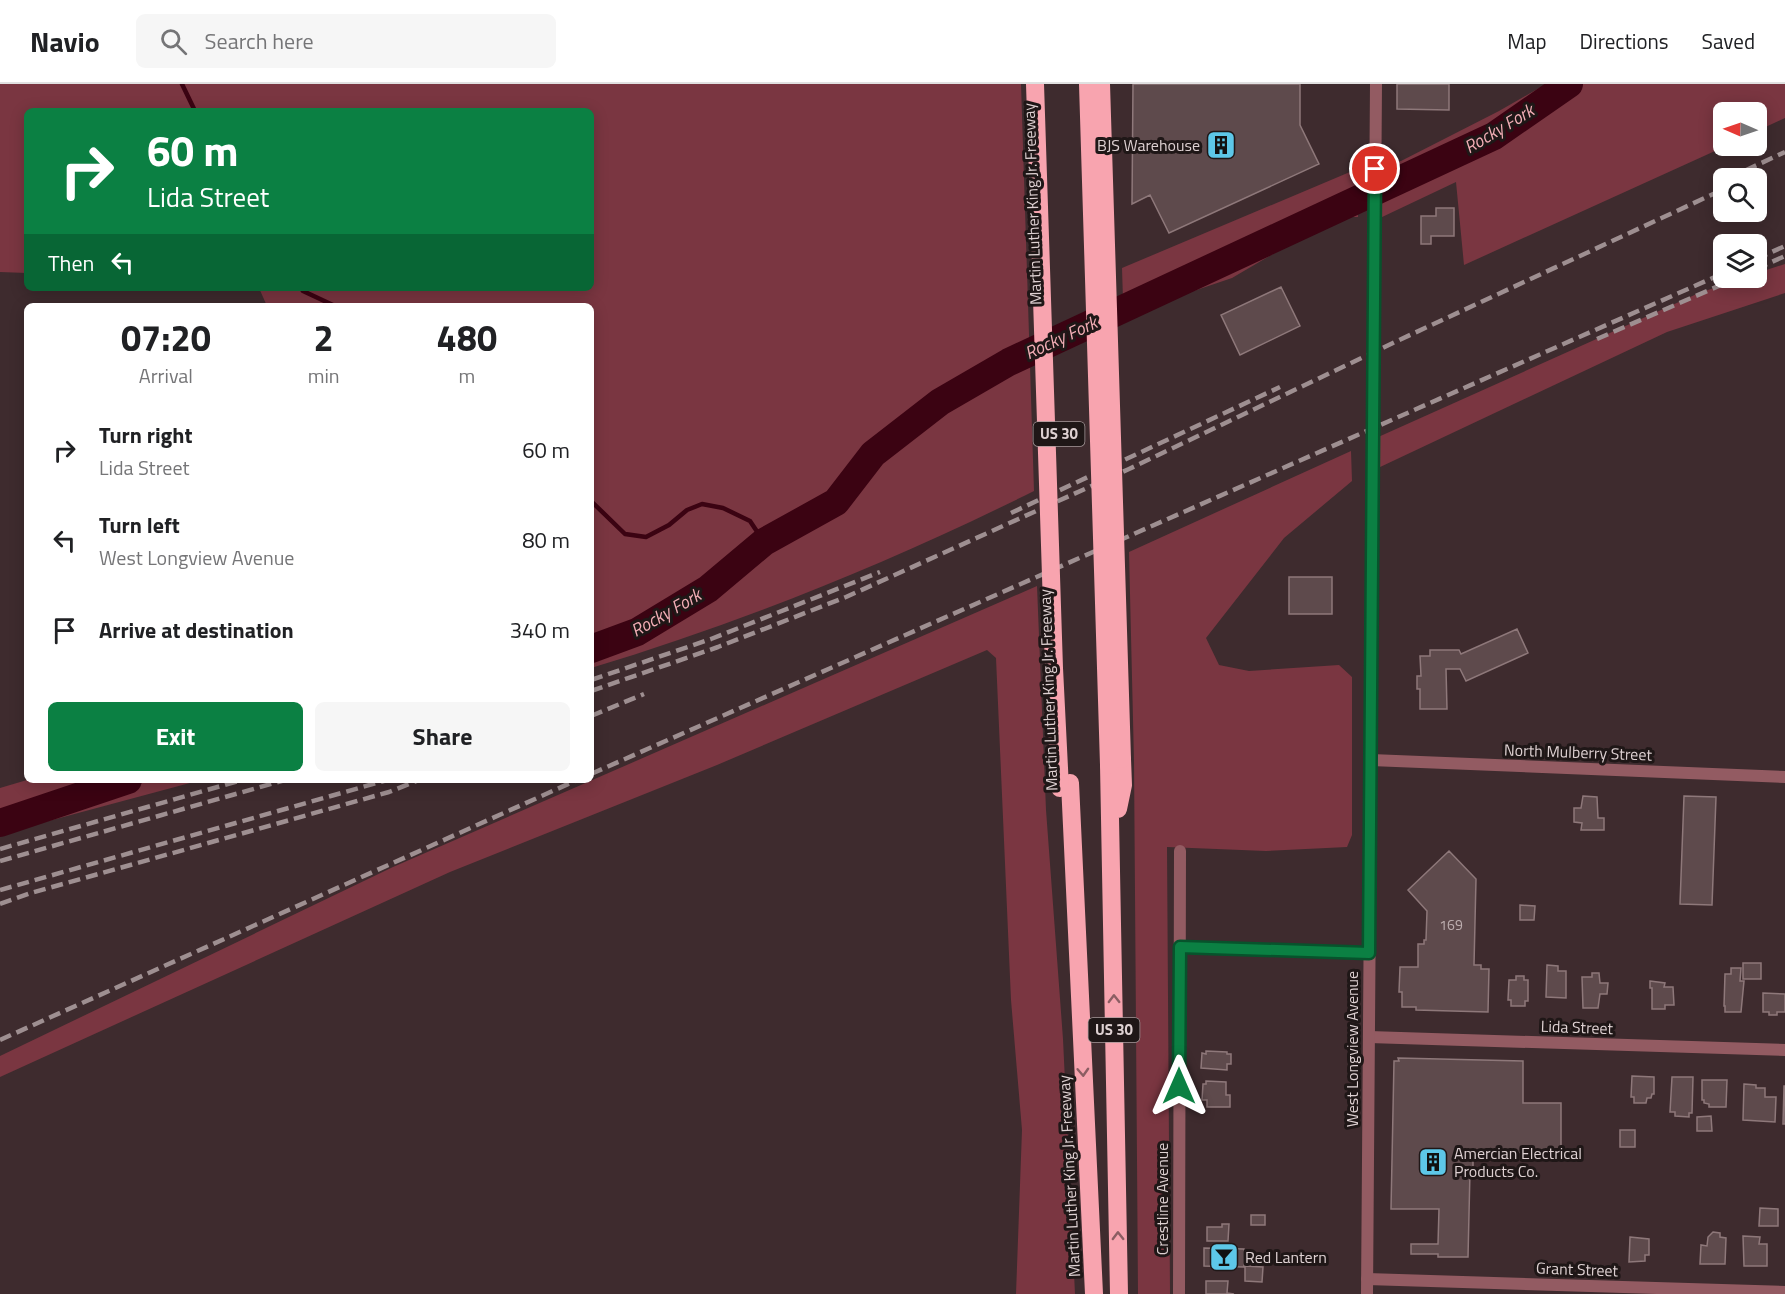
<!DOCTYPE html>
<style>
:root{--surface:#fff;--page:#f6f6f6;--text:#202124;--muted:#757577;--line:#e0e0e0;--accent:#0b8043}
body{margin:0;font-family:"Titillium Web",sans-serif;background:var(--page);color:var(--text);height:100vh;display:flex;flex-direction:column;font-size:22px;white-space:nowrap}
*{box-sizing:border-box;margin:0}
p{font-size:20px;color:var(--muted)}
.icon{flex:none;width:33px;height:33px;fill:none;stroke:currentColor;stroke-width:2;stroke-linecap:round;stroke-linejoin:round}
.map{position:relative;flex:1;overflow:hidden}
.sheet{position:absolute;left:24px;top:219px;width:570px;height:480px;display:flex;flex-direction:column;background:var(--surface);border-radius:9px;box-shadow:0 3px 15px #0003}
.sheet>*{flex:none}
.guide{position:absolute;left:24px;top:24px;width:570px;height:183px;border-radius:9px;box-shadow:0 3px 15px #0003;background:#0b8043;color:#fff;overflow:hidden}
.needle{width:39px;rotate:272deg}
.tools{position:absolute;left:1713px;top:18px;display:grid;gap:12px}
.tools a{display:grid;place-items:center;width:54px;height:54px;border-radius:9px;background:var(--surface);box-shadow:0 3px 15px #0003;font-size:30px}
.pin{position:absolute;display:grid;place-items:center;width:51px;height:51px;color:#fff;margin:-26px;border:3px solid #fff;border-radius:50%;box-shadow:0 2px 6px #0007}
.me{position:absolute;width:66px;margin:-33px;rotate:0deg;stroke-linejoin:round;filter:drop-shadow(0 0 4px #0008)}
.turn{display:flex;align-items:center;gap:21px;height:126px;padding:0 24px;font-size:27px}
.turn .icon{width:78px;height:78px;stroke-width:2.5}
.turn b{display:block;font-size:42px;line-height:51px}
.then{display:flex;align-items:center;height:57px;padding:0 24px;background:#0003;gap:12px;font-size:22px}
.eta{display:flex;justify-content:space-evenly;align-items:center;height:102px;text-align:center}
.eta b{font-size:36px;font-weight:700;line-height:42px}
.primary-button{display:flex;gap:12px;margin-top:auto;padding:12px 24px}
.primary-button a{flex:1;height:69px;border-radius:9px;background:var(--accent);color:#fff;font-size:24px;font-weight:700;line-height:69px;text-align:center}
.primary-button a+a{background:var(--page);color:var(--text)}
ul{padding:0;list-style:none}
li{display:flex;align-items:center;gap:18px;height:90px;padding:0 24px}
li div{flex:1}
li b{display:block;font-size:22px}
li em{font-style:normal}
header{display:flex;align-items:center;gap:36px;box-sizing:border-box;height:84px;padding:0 30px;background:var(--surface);border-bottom:2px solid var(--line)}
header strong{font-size:28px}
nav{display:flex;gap:33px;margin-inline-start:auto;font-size:21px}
.search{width:420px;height:54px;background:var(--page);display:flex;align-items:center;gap:15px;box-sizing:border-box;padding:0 21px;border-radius:9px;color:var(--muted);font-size:22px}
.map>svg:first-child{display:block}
.green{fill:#7a3641}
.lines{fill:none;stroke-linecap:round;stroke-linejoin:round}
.stream{stroke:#3b0312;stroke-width:4.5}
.river{stroke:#3b0312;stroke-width:28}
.building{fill:#5e4a4c;stroke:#8e787a;stroke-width:1.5}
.minor{stroke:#935b62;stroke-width:12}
.tertiary{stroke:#935b62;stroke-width:12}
.motorway{stroke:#f8a4af;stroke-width:18}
.rail{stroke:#9e8f91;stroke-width:4.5;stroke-dasharray:12 6;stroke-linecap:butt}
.motorway-bridge{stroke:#f8a4af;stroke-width:18}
.oneway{stroke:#8c5e63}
.route-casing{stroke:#07532c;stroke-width:15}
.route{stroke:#0b8043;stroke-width:10}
.labels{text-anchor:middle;stroke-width:6;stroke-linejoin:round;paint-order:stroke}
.number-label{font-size:14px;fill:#beafb0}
.shield{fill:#1f1717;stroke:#a5999a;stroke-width:1.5}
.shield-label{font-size:15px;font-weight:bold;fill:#ded1d2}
.poi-label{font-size:16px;fill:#ded1d2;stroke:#1f1717;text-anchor:start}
.street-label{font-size:16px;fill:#ded1d2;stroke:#1f1717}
.water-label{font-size:18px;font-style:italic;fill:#f3aeb6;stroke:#1f1717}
</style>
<header>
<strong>Navio</strong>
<div class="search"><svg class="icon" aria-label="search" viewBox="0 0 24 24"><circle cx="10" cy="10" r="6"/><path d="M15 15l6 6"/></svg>Search here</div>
<nav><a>Map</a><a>Directions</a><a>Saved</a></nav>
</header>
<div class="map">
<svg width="1785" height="1210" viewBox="0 0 1785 1210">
<rect width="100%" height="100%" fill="#3e2b2e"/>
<path class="green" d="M 0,0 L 1021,0 L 1034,407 C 891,478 744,538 591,584 L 591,222 L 267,222 L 259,204 L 591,204 L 591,27 L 27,27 L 27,189 L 0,188 Z
M 1546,0 L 1785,0 L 1785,34 L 1757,47 L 1756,28 L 1724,28 L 1724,62 L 1726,62 L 1464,181 L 1456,98 L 1380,134 L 1380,78 L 1401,77 L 1499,27 Z
M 1357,85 L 1358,133 L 1342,133 L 1319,143 L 1232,194 L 1161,218 L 1140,222 L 1123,216 L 1122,184 Z
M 1785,180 L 1785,209 L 1667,248 L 1378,384 L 1376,354 L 1699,209 L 1744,194 L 1756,194 L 1757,189 Z
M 1351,367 L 1352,397 L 1284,454 L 1206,554 L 1219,581 L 1249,587 L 1339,581 L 1352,593 L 1352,751 L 1347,763 L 1266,767 L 1167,763 L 1170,1210 L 1138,1210 L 1134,677 L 1129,468 Z
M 1037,502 L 1046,726 L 1063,955 L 1075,1210 L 1016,1210 L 1022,1046 L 1011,916 L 996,574 L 987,566 L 717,681 L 450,788 L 0,993 L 0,972 L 393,783 Z
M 27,696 L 201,696 L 0,750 L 0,704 Z"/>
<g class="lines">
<path class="stream" d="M 182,0 L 195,27
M 301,204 L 303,207 L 335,222
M 591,417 L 625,450 L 646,453 L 669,441 L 687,426 L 702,420 L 723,424 L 750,437 L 764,458"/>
<path class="river" d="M 591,565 L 637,548 L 708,505 L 764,458 L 836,418 L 873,370 L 940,318 L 1009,278 L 1494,52 L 1569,0
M 0,739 L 128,696"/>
</g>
<path class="building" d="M 1133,0 L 1300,0 L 1300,41 L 1319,80 L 1169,149 L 1150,111 L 1132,120 Z
M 1397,0 L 1449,0 L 1449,26 L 1397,25 Z
M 1436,124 L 1454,124 L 1454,152 L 1431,152 L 1431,160 L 1421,160 L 1421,132 L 1436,132 Z
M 1281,203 L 1300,242 L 1240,271 L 1221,231 Z
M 1289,493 L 1332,493 L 1332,530 L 1289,530 Z
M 1517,545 L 1528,569 L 1466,597 L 1460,585 L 1446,585 L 1447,625 L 1420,625 L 1420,605 L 1417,605 L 1417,592 L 1421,592 L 1420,572 L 1430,572 L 1430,566 L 1459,566 L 1461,570 Z
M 1583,712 L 1597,713 L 1598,734 L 1604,734 L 1604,746 L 1581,746 L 1582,739 L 1574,738 L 1574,724 L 1581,724 Z
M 1684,712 L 1716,713 L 1712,821 L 1680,820 Z
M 1449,767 L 1476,795 L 1474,881 L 1481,881 L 1481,885 L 1489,885 L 1488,928 L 1416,926 L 1416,923 L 1402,923 L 1402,908 L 1399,908 L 1400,883 L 1418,883 L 1418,860 L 1424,860 L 1424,856 L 1426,856 L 1427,827 L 1408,806 Z
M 1520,821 L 1535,822 L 1534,836 L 1520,836 Z
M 1743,879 L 1761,879 L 1761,895 L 1743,895 Z
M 1547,881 L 1558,882 L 1558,887 L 1566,887 L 1566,914 L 1546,913 Z
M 1731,884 L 1741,884 L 1740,897 L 1744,897 L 1741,928 L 1725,928 L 1725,922 L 1724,922 L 1725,890 L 1731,890 Z
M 1592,889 L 1599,889 L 1600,899 L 1608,899 L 1607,910 L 1600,910 L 1598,924 L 1583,924 L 1582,893 L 1592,893 Z
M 1516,892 L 1524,892 L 1524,896 L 1528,896 L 1528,917 L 1525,917 L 1525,922 L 1511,922 L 1511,916 L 1508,916 L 1509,896 L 1516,896 Z
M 1650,897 L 1665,899 L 1664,903 L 1673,903 L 1674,921 L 1665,921 L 1665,925 L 1652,925 L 1652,904 L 1650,904 Z
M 1763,909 L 1785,910 L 1785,928 L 1777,928 L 1777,931 L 1769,931 L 1769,928 L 1763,928 Z
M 1206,967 L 1227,968 L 1227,970 L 1231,970 L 1231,980 L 1227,980 L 1227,986 L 1201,984 L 1202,969 L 1206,970 Z
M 1398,974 L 1523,977 L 1523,1019 L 1561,1019 L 1561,1069 L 1473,1068 L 1473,1087 L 1470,1087 L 1468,1173 L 1438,1173 L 1438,1170 L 1411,1170 L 1411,1160 L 1438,1160 L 1439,1125 L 1391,1125 L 1394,977 L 1399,977 Z
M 1632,992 L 1654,993 L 1654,1010 L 1652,1010 L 1651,1014 L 1647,1014 L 1646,1019 L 1634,1019 L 1634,1013 L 1631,1013 Z
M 1672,993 L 1693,993 L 1692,1029 L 1689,1029 L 1689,1033 L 1675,1032 L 1675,1028 L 1670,1028 Z
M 1702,996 L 1727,996 L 1726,1023 L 1709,1023 L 1709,1020 L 1704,1019 L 1704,1016 L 1702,1016 Z
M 1206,997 L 1226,998 L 1226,1011 L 1230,1011 L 1230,1023 L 1207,1023 L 1207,1016 L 1202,1016 L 1203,1000 L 1206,1000 Z
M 1744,1000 L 1756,1001 L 1756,1004 L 1765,1004 L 1765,1013 L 1776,1013 L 1775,1038 L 1743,1036 Z
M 1784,1002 L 1785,1002 L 1785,1040 L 1783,1040 Z
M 1711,1032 L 1712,1047 L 1697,1047 L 1697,1033 Z
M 1620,1046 L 1635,1046 L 1635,1063 L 1620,1063 Z
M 1760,1124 L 1778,1125 L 1778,1142 L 1759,1142 Z
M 1251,1131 L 1265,1131 L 1265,1141 L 1251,1141 Z
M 1222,1140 L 1229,1140 L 1228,1157 L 1207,1157 L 1207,1143 L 1222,1143 Z
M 1713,1148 L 1720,1149 L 1720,1153 L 1726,1154 L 1725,1180 L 1700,1180 L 1701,1161 L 1707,1162 L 1708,1153 Z
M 1743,1152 L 1760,1153 L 1759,1160 L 1767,1160 L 1767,1182 L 1744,1182 Z
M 1630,1153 L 1649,1155 L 1649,1171 L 1645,1171 L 1645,1177 L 1629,1178 Z
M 1204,1164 L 1244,1165 L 1244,1183 L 1204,1182 Z
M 1245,1182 L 1263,1183 L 1262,1198 L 1245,1197 Z
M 1206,1197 L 1228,1197 L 1227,1209 L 1234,1210 L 1206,1210 Z"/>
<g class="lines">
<path class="minor" d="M 1371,676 L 1785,693
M 1180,863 L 1369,869
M 1369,953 L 1785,966
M 1367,1195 L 1785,1208
M 1179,1210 L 1180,767"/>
<path class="tertiary" d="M 1367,1210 L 1376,0"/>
<path class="motorway" d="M 1109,681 L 1119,1210
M 1070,699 L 1094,1210
M 1118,725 L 1123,701 L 1122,675"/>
<path class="rail" d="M 1729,94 L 1785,68
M 1756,175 L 1785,162
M 1756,185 L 1785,172
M 1597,255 L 1737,194
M 1011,429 L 1280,303
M 591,596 L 711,555 L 880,488
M 591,607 L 718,563 L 846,513 L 1129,385 L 1395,258 L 1724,105
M 591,632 L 644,610
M 591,690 L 1724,189
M 0,765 L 242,696
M 0,777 L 285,696
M 0,806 L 387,696
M 0,820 L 31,809 L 389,708 L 419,696
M 0,956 L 577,696"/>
<path class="motorway-bridge" d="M 1035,0 L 1054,584 L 1060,704
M 1088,0 L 1109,681
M 1101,0 L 1122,675"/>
</g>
<defs><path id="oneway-chevron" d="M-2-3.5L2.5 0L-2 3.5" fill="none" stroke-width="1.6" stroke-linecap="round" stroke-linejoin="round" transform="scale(1.5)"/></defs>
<g class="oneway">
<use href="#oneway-chevron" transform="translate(1114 915) rotate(-91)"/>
<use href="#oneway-chevron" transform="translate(1083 988) rotate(87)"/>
<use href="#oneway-chevron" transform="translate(1118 1152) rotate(-91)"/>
</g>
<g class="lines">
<g class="route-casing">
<path id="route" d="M 1179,1002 L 1180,863 L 1369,869 L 1375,85"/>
</g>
<use href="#route" class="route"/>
</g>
<defs>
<g id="building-square" transform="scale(1.5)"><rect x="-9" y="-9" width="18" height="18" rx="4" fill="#5dc7e8" stroke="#1f1717"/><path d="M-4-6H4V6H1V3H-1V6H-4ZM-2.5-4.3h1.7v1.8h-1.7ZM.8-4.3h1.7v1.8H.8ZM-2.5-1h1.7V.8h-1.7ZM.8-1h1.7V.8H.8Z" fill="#111"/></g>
<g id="bar-square" transform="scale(1.5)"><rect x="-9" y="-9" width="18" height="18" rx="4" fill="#5dc7e8" stroke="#1f1717"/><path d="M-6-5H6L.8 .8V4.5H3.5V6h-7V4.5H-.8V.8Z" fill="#111"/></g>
</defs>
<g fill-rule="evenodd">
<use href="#building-square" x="1221" y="61"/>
<use href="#building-square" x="1433" y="1078"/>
<use href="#bar-square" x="1224" y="1173"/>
</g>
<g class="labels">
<g class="number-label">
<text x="1451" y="846">169</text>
</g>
<g class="shield">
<rect x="1033.5" y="338" width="51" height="24" rx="4.5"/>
<rect x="1088.5" y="934" width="51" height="24" rx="4.5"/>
</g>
<g class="shield-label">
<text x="1059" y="355">US 30</text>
<text x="1114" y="951">US 30</text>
</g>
<g class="poi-label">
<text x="1200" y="67" text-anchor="end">BJS Warehouse</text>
<text x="1454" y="1075">Amercian Electrical<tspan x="1454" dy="18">Products Co.</tspan></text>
<text x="1245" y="1179">Red Lantern</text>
</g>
<g class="street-label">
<text transform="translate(1032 120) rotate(-92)" y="6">Martin Luther King Jr. Freeway</text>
<text transform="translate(1048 606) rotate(-92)" y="6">Martin Luther King Jr. Freeway</text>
<text transform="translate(1578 668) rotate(2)" y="6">North Mulberry Street</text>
<text transform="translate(1577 943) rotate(2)" y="6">Lida Street</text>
<text transform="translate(1352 965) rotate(-90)" y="6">West Longview Avenue</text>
<text transform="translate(1069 1092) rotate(-93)" y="6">Martin Luther King Jr. Freeway</text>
<text transform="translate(1162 1115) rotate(-90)" y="6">Crestline Avenue</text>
<text transform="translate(1577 1185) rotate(2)" y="6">Grant Street</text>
</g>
<g class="water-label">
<text transform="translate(1499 45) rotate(-31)" y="6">Rocky Fork</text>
<text transform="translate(1061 254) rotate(-25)" y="6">Rocky Fork</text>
<text transform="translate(666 529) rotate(-30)" y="6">Rocky Fork</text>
</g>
</g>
</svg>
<div class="tools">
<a><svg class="needle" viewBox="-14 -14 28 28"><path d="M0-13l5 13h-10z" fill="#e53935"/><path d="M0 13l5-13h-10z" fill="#757577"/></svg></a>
<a><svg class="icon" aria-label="search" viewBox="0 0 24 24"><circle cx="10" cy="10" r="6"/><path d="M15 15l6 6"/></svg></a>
<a><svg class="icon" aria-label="layers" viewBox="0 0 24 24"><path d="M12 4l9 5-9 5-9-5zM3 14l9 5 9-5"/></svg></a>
</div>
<div class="pin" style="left:1375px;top:85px;background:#d93025"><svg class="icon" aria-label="arrive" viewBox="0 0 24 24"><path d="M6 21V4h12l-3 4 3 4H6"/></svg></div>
<svg class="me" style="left:1179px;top:1002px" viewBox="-20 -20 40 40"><path d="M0-17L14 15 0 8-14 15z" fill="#0b8043" stroke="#fff" stroke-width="4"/></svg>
<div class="guide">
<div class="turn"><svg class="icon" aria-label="right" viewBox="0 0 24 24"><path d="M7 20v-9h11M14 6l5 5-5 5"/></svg><div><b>60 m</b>Lida Street</div></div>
<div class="then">Then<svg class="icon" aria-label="left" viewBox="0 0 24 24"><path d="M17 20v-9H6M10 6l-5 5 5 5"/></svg></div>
</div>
<section class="sheet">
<div class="eta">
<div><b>07:20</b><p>Arrival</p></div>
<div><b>2</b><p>min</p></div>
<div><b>480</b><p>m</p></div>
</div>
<ul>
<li><svg class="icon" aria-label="right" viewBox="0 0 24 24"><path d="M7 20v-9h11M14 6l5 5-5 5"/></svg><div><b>Turn right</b><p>Lida Street</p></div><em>60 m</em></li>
<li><svg class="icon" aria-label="left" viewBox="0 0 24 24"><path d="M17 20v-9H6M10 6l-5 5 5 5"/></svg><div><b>Turn left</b><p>West Longview Avenue</p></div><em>80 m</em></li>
<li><svg class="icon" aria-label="arrive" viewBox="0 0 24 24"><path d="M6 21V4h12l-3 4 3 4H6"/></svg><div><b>Arrive at destination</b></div><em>340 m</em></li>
</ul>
<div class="primary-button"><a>Exit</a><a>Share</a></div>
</section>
</div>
